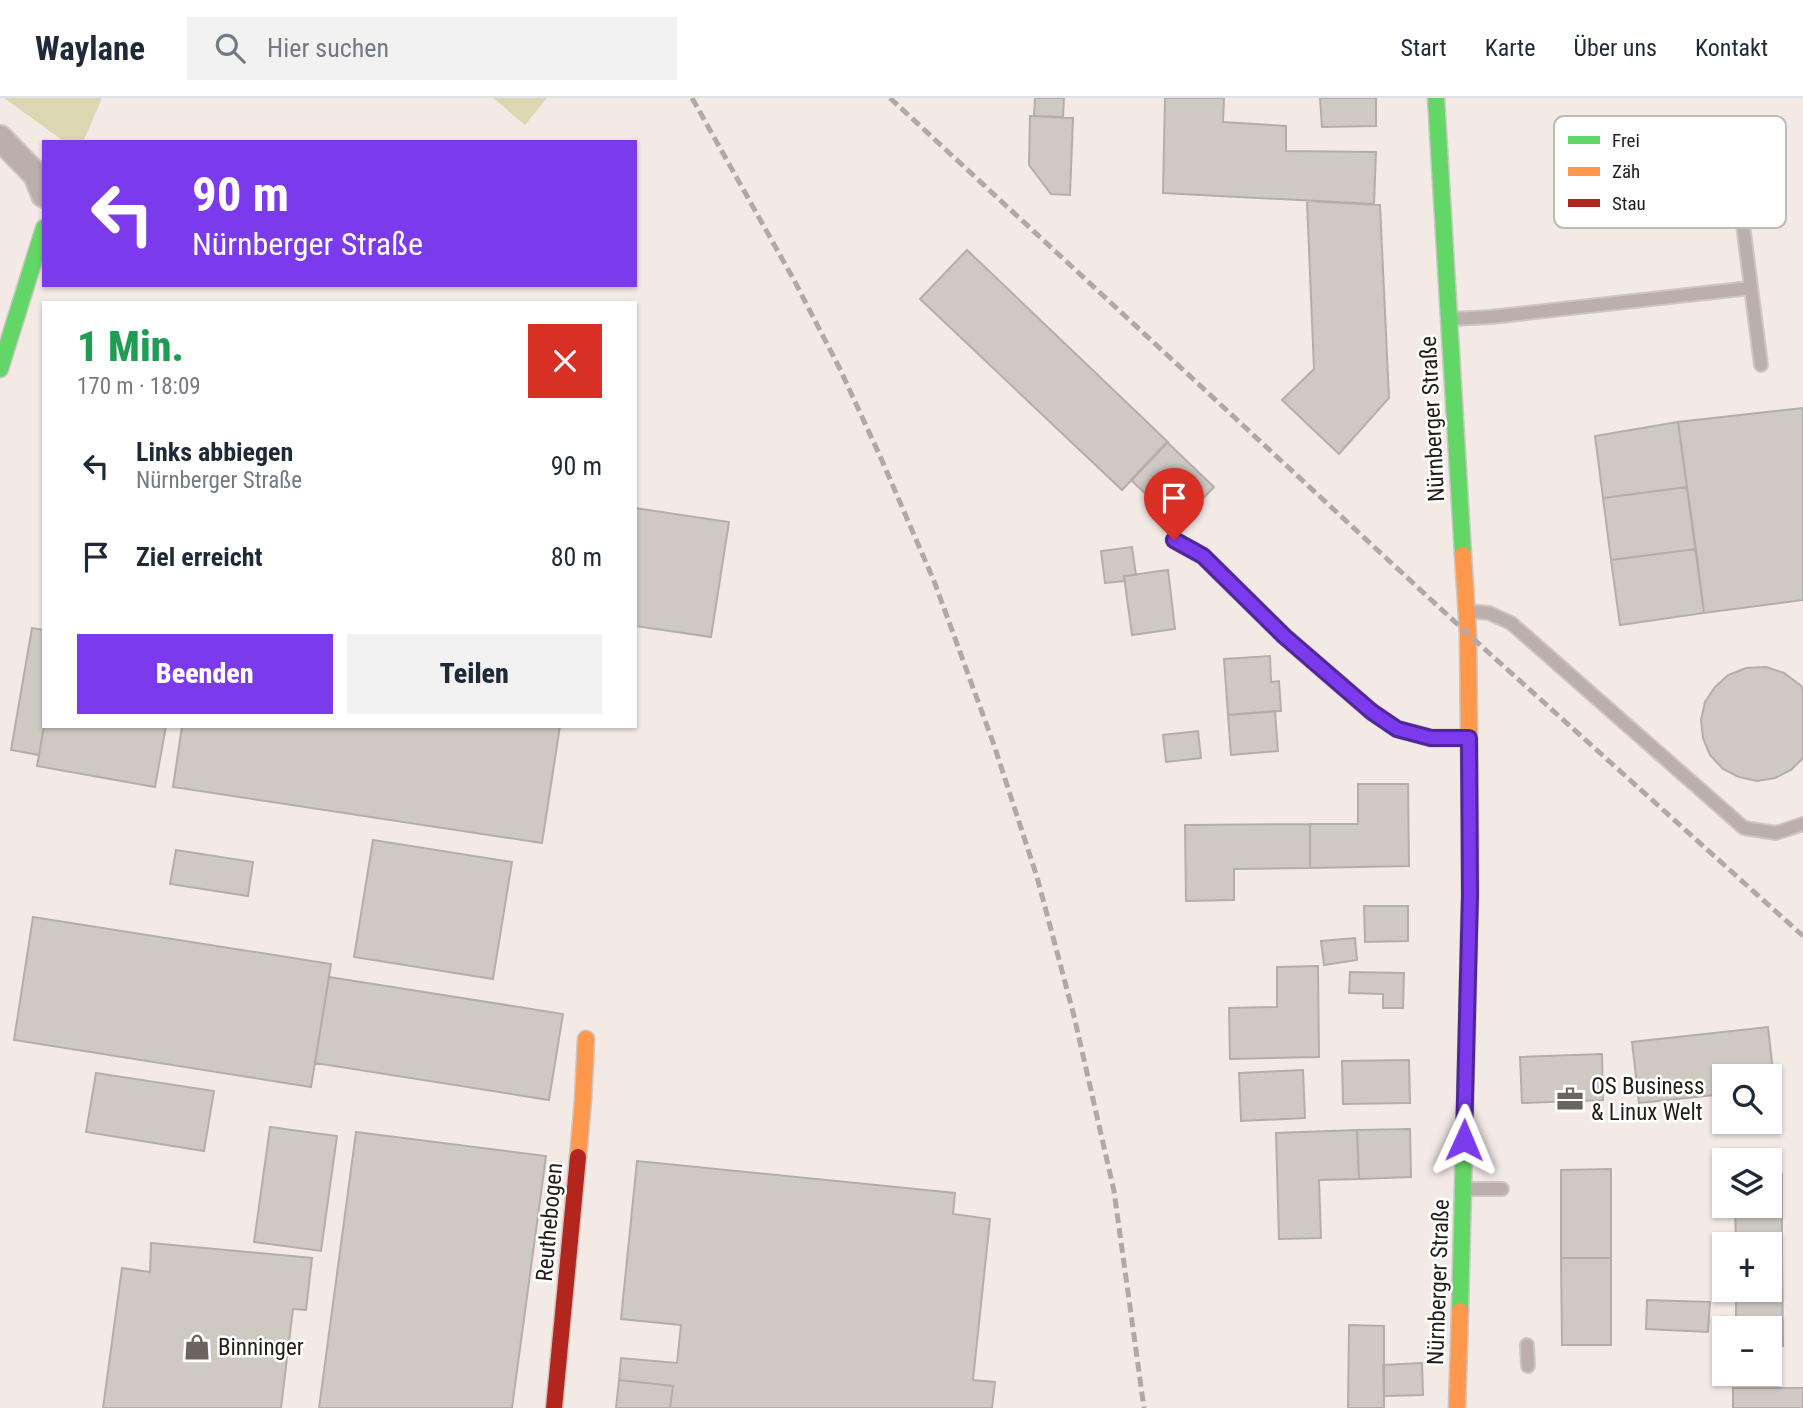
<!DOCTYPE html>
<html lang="de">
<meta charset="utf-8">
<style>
:root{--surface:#fff;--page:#f2f2f3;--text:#1f2937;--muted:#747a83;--line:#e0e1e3;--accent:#7c3aed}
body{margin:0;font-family:"Roboto Condensed",sans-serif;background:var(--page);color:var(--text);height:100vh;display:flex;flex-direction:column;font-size:26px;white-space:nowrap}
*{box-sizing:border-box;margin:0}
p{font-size:23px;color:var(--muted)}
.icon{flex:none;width:38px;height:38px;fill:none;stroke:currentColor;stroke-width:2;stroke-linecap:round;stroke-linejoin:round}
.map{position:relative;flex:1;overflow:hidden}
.details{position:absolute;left:42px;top:203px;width:595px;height:427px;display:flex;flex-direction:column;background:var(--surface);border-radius:0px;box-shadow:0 2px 5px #0004}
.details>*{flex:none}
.guide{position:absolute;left:42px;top:42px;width:595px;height:147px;border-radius:0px;box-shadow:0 2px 5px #0004;background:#7c3aed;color:#fff;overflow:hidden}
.fabs{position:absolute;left:1712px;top:966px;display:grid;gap:14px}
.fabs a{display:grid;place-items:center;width:70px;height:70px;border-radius:0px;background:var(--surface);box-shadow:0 2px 5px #0004;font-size:35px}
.pin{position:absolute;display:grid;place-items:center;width:60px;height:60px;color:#fff;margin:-72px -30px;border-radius:50% 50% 50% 0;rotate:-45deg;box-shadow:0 0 7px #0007}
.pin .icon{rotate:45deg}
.me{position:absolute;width:77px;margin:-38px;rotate:1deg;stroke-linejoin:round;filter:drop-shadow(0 0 5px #0008)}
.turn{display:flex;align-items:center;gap:24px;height:147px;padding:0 35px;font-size:32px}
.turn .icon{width:91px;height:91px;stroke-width:2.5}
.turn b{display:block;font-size:49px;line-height:60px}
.round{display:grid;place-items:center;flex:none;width:74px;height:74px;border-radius:0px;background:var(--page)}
.summary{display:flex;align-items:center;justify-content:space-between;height:119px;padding:0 35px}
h1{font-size:42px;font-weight:800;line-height:52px;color:#1e9e55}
.action{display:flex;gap:14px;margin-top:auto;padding:14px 35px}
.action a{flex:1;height:80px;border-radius:0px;background:var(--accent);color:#fff;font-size:28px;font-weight:800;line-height:80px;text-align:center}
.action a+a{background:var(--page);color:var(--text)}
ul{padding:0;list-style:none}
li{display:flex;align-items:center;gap:21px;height:91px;padding:0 35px}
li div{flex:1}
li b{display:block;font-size:26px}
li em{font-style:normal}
header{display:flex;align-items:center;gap:42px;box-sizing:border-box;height:98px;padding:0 35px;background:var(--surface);border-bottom:2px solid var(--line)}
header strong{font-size:33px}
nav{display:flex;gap:38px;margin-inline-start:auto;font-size:24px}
.search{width:490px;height:63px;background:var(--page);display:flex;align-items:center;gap:18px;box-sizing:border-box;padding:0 24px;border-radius:0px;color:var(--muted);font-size:26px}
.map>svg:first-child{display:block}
.green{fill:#dcd7b2}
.building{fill:#cfc9c4;stroke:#b4aeaa;stroke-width:2}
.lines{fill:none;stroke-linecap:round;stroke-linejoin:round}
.lane-casing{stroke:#cdc6c2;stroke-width:16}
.street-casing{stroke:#cdc6c2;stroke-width:28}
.fast-casing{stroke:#cdc6c2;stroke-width:19}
.slow-casing{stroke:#cdc6c2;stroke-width:19}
.jam-casing{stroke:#cdc6c2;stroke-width:19}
.lane{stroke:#bbaeac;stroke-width:12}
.street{stroke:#bbaeac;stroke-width:24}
.fast{stroke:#63d668;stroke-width:16}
.slow{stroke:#ff974d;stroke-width:16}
.jam{stroke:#b3261e;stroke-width:16}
.rail{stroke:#b2a8a5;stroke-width:5;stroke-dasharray:10 5;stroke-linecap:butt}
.route-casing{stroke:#51269a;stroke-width:18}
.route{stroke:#7c3aed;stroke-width:12}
.labels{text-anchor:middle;stroke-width:5;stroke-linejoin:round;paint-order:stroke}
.street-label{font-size:23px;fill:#221d1a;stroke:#fff}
.poi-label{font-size:23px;fill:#221d1a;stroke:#fff;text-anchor:start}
.key{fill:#fff;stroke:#bdbbba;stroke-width:2}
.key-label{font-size:19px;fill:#221d1a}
</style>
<header>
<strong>Waylane</strong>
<div class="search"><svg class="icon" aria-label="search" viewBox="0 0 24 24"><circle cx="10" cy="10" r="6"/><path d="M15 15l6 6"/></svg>Hier suchen</div>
<nav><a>Start</a><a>Karte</a><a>Über uns</a><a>Kontakt</a></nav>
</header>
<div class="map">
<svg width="1803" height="1310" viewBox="0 0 1803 1310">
<rect width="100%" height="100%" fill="#f3eae6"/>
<path class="green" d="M 4,0 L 102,0 L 83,44 L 65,44 Z
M 493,0 L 546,0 L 546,1 L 525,27 Z"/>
<path class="building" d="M 1035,0 L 1064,0 L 1063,19 L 1034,18 Z
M 1165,0 L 1224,0 L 1223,24 L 1286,28 L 1286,53 L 1376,54 L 1374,106 L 1163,95 Z
M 1320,0 L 1376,0 L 1376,28 L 1322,29 Z
M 1030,18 L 1073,20 L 1070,97 L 1051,96 L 1029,67 Z
M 1307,103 L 1380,107 L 1389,300 L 1339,356 L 1282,302 L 1314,271 Z
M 967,152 L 1168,344 L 1122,392 L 920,201 Z
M 1803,310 L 1803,502 L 1704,515 L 1678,324 Z
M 1678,324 L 1687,389 L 1603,400 L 1595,338 Z
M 1167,344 L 1214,389 L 1178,427 L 1131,382 Z
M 1687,389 L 1696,451 L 1611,462 L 1603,400 Z
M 635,410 L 729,424 L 711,539 L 635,528 Z
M 1132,449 L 1136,477 L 1124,478 L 1125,483 L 1105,485 L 1101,453 Z
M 1696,451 L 1704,515 L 1620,527 L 1611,462 Z
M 1168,472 L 1175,531 L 1132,537 L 1124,478 Z
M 32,530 L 44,532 L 44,628 L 39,657 L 11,652 Z
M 1270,558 L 1271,584 L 1279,583 L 1281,613 L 1228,617 L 1224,561 Z
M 1766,569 L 1784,575 L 1800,587 L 1803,591 L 1803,660 L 1791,672 L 1775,680 L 1757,683 L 1739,679 L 1723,671 L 1710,657 L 1703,640 L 1701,622 L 1705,604 L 1715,589 L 1728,577 L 1746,570 Z
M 1275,613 L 1278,653 L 1231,657 L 1228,617 Z
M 44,628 L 166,628 L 155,689 L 37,668 Z
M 182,628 L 560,628 L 542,745 L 173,689 Z
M 1198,633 L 1201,660 L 1166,664 L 1163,637 Z
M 1358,686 L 1408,686 L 1409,768 L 1310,770 L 1310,726 L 1358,726 Z
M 1310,726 L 1310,770 L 1234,771 L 1234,802 L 1186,803 L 1185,727 Z
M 373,742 L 512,764 L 493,881 L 354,859 Z
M 176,752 L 253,764 L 248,798 L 170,786 Z
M 1364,808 L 1408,808 L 1408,843 L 1365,844 Z
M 33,819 L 331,866 L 311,989 L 14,942 Z
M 1355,840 L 1357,862 L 1324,867 L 1321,843 Z
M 1318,868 L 1319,959 L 1230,961 L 1229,910 L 1277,909 L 1277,869 Z
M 1350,874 L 1404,875 L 1403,910 L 1383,910 L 1383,896 L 1349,895 Z
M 329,879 L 563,916 L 549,1002 L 315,965 Z
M 1768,929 L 1775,991 L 1769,991 L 1769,978 L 1724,978 L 1724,996 L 1639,1005 L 1632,944 Z
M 1602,956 L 1603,1002 L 1522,1005 L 1520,959 Z
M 1409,962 L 1410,1005 L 1343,1006 L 1342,963 Z
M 1303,972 L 1305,1020 L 1241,1023 L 1239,975 Z
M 96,975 L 214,993 L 204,1053 L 86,1034 Z
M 270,1029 L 337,1038 L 321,1153 L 254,1144 Z
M 1410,1031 L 1411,1079 L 1359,1081 L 1357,1032 Z
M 1357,1032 L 1359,1081 L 1319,1082 L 1321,1140 L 1279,1141 L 1276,1035 Z
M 356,1034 L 546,1058 L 512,1310 L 319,1310 Z
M 637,1063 L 955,1095 L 953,1116 L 990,1121 L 973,1282 L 995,1284 L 992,1310 L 670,1310 L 673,1288 L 619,1282 L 621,1260 L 677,1265 L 681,1227 L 621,1221 Z
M 1611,1071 L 1611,1160 L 1561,1160 L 1561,1072 Z
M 1769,1076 L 1782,1076 L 1782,1159 L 1769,1160 L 1769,1146 L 1736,1146 L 1735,1108 L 1769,1108 Z
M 151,1145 L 312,1160 L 306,1212 L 293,1211 L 281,1310 L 103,1310 L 122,1170 L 150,1174 Z
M 1782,1159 L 1783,1248 L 1769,1248 L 1769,1230 L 1736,1230 L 1736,1192 L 1769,1192 L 1769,1160 Z
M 1561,1160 L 1611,1160 L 1611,1247 L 1562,1247 Z
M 1647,1202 L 1710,1204 L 1708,1234 L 1646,1231 Z
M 1349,1227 L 1384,1228 L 1384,1310 L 1348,1310 Z
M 1422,1265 L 1423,1297 L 1384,1298 L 1383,1267 Z
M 619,1282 L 673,1288 L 670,1310 L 616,1310 Z
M 1733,1290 L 1803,1290 L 1803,1310 L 1733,1310 Z"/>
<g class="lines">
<g class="lane-casing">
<path id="lane" d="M 1742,119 L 1761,267
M 1453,221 L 1491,219 L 1750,190
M 1468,513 L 1489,515 L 1511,525 L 1744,730 L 1776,735 L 1803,726
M 1464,1091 L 1502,1091
M 1527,1247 L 1528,1268"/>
</g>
<g class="street-casing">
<path id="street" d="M 0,40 L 36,77 L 44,97"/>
</g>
<g class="fast-casing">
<path id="fast" d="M 1436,0 L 1463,457
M 0,271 L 44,130
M 1460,1213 L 1470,797 L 1470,738"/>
</g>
<g class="slow-casing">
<path id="slow" d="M 1463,457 L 1468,536 L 1470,738
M 578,1059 L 583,1002 L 586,941
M 1457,1310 L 1460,1213"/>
</g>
<g class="jam-casing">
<path id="jam" d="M 1174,442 L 1203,458 L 1284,538 L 1372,614 L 1397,631 L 1431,640 L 1469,640
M 554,1310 L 578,1059"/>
</g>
<use href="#lane" class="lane"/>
<use href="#street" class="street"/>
<use href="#fast" class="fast"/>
<use href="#slow" class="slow"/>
<use href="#jam" class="jam"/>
<path class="rail" d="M 692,0 L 794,182 L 839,269 L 880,358 L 934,483 L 994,647 L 1037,779 L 1074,918 L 1114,1093 L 1144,1310
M 890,0 L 1468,536 L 1803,838"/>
</g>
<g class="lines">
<g class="route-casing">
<path id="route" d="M 1174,442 L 1203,458 L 1284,538 L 1372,614 L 1397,631 L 1431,640 L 1469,640 L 1470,797 L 1464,1042"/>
</g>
<use href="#route" class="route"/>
</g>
<defs>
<g id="office-bare" transform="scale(2.1)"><path d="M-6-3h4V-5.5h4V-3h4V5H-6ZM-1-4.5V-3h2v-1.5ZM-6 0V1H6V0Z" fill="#6b6561" stroke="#fff" stroke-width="2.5" paint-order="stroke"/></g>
<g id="shop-bare" transform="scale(2.1)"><path d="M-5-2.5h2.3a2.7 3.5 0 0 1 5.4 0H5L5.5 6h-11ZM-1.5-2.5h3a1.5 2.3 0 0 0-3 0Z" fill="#6b6561" stroke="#fff" stroke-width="2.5" paint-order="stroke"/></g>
</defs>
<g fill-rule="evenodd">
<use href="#office-bare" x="1570" y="1001"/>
<use href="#shop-bare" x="197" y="1249"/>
</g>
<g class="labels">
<g class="street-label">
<text transform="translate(1432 321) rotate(-93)" y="8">Nürnberger Straße</text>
<text transform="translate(549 1124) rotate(-85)" y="8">Reuthebogen</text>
<text transform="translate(1438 1184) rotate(-88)" y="8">Nürnberger Straße</text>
</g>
<g class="poi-label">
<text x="1591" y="996">OS Business<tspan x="1591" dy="26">&amp; Linux Welt</tspan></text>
<text x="218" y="1257">Binninger</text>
</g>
</g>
<rect x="1554" y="18" width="232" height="112" rx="10" class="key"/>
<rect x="1568" y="38" width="32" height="8" fill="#63d668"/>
<rect x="1568" y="69" width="32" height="9" fill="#ff974d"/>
<rect x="1568" y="101" width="32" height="8" fill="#b3261e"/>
<g class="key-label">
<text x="1612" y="49">Frei</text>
<text x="1612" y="80">Zäh</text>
<text x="1612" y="112">Stau</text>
</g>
</svg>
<div class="fabs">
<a><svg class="icon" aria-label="search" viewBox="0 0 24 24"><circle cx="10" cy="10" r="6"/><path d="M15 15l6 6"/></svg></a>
<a><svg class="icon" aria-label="layers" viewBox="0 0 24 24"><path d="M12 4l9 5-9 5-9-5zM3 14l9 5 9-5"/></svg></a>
<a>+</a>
<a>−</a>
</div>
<div class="pin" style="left:1174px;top:442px;background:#d93025"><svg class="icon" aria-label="arrive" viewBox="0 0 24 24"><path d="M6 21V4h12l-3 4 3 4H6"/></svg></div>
<svg class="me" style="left:1464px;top:1042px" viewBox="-20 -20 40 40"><path d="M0-17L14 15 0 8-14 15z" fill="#7c3aed" stroke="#fff" stroke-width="4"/></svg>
<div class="guide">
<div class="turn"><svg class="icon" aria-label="left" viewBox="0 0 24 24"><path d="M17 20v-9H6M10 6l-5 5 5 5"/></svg><div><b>90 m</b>Nürnberger Straße</div></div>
</div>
<section class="details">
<div class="summary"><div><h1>1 Min.</h1><p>170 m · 18:09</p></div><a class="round" style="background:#d93025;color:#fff"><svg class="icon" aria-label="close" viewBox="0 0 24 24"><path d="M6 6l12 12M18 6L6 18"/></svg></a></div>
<ul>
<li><svg class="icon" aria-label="left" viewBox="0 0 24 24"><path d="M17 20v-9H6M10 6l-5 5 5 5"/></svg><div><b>Links abbiegen</b><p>Nürnberger Straße</p></div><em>90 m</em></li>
<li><svg class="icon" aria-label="arrive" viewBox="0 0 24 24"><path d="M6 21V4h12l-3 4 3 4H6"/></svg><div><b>Ziel erreicht</b></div><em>80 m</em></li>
</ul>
<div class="action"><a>Beenden</a><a>Teilen</a></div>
</section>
</div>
